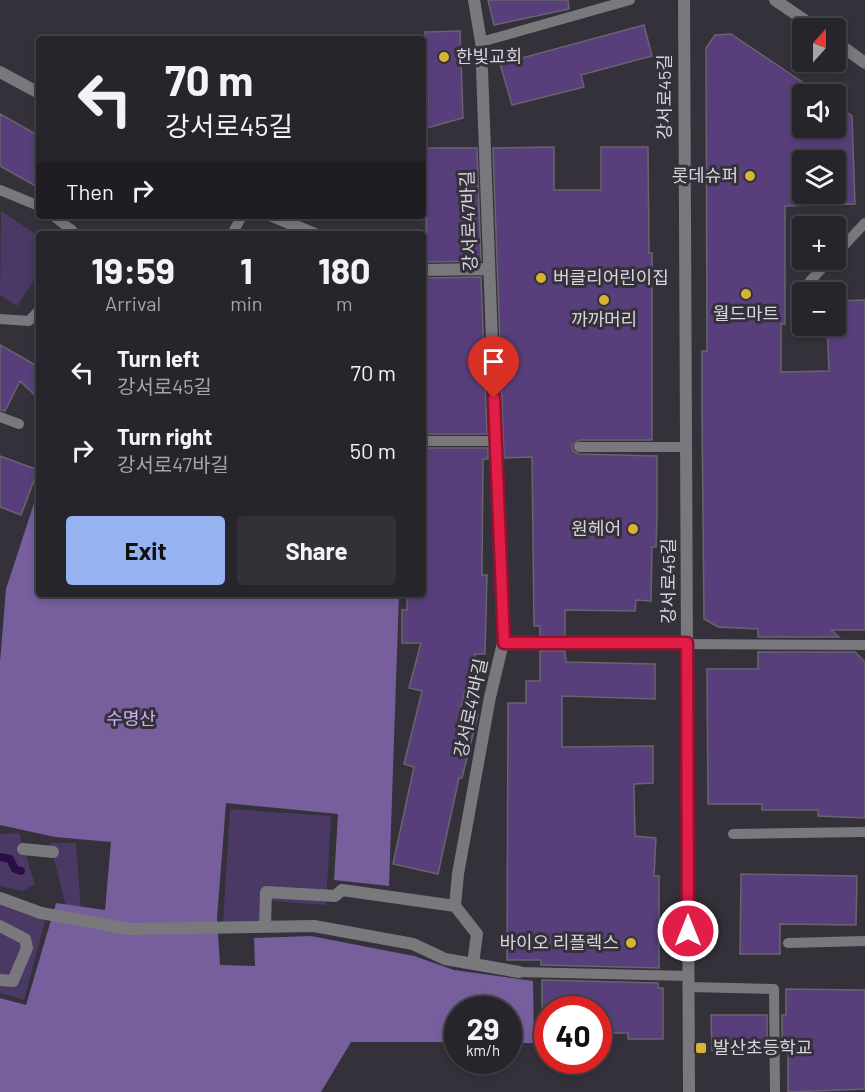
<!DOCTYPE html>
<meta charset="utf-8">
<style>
:root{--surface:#27252c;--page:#333138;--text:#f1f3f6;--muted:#a4a5a9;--line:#434248;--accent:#95b2f1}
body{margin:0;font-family:Barlow,"Noto Sans KR",sans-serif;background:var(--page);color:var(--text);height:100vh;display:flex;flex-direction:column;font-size:22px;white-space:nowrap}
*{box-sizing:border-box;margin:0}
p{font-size:20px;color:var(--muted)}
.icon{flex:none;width:33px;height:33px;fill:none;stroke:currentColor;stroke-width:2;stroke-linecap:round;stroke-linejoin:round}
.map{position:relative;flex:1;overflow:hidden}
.details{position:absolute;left:36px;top:231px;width:390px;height:366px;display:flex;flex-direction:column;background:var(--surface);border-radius:6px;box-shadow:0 3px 9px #0003,0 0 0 2px var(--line)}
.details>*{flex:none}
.banner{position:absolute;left:36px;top:36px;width:390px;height:183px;border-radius:6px;box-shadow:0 3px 9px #0003,0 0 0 2px var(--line);background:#27252c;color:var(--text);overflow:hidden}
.needle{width:39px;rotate:21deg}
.fabs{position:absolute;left:792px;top:18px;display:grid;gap:12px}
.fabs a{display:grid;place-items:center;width:54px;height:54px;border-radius:6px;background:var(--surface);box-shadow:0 3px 9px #0003,0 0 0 2px var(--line);font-size:30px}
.speed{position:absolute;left:444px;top:996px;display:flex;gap:12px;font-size:30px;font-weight:700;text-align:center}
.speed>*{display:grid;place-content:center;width:78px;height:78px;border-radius:50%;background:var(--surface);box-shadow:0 3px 9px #0003,0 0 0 2px var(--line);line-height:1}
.speed small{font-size:15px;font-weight:400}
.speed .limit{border:9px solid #d22;background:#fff;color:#111}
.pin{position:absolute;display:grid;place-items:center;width:51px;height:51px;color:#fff;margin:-62px -26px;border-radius:50% 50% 50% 0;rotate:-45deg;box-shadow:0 0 6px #0007}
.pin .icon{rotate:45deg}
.me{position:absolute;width:66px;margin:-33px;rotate:0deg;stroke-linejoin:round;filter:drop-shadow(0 0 4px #0008)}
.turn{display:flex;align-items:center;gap:21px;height:126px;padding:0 30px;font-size:27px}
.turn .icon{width:78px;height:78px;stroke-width:2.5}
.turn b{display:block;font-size:42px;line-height:51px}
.then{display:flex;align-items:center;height:57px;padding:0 30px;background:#0003;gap:12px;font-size:22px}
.eta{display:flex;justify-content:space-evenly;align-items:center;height:102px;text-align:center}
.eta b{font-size:36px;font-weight:700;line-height:42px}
.action{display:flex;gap:12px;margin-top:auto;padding:12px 30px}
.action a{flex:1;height:69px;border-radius:6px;background:var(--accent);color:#111;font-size:24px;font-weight:700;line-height:69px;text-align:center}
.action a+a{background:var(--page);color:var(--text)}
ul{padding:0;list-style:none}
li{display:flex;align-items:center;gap:18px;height:78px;padding:0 30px}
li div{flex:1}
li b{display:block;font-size:22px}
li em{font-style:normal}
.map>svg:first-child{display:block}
.green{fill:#4a3865}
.forest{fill:#775e9d}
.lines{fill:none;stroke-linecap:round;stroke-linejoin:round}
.stream{stroke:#2a0f47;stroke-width:8}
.building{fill:#583f7b;stroke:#68646e;stroke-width:1.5;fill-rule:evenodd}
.service{stroke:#79787c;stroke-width:10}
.pedestrian{stroke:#79787c;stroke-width:12}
.minor{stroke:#79787c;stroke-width:12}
.tertiary{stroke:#79787c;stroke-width:12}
.route-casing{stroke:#92132f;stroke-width:15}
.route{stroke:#e11d48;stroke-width:10}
.poi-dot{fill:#d9b334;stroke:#34313a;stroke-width:2}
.labels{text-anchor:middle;stroke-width:6;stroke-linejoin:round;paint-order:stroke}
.poi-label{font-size:18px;fill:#d7d5db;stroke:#34313a;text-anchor:start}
.street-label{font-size:18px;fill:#d7d5db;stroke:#34313a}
.park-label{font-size:18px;fill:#cdb1f9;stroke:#34313a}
</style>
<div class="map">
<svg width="865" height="1092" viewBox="0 0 865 1092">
<rect width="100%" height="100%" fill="#34313a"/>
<path class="green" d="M 1,211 L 39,236 L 39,272 L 17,306 L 0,295 Z
M 230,809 L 331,816 L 326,905 L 271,901 L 269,925 L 223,922 Z
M 19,833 L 35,884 L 23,891 L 0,886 L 0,834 Z
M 50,843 L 76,843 L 82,922 L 69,919 Z
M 0,898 L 47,914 L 24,1000 L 0,993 Z"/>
<path class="forest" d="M 39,488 L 39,594 L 399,594 L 389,886 L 334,880 L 338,814 L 226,803 L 217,918 L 220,965 L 255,966 L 254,938 L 311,936 L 414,956 L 454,970 L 533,981 L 534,1043 L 509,1043 L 508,1010 L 458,1010 L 457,1042 L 351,1042 L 321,1092 L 0,1092 L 0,998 L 26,1005 L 56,903 L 105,910 L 111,842 L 55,837 L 0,825 L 0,662 L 6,589 Z"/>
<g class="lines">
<path class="stream" d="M 0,857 L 10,859 L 15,869 L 21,871"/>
</g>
<path class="building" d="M 488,0 L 568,0 L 569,9 L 494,25 Z
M 644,25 L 652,56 L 581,75 L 584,87 L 512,105 L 500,64 Z
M 460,31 L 463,118 L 423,129 L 423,104 L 428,103 L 425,32 Z
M 731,34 L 820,94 L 802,94 L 802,128 L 836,128 L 836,105 L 852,116 L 855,204 L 785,206 L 785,324 L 781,324 L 781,372 L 829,371 L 827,326 L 836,326 L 836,301 L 865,300 L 865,630 L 831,630 L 839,637 L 758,637 L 758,629 L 718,627 L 704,619 L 702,417 L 702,351 L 707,351 L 706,48 L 715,35 ZM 802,160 L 836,160 L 836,194 L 802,194 Z
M 0,114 L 39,136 L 39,188 L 0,166 Z
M 554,147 L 554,190 L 601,190 L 601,147 L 648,147 L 649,253 L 652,253 L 652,440 L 579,440 L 572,446 L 573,451 L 579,454 L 657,456 L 657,518 L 656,547 L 652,547 L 651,601 L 636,600 L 635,611 L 565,610 L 565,636 L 540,636 L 540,626 L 534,626 L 532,457 L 504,458 L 493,148 Z
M 423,148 L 477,148 L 481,261 L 427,262 L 426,209 L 423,209 Z
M 481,277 L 487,434 L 423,434 L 423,282 L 427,283 L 427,278 Z
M 0,345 L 39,367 L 39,399 L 20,381 L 5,411 L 0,410 Z
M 423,448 L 488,448 L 488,459 L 483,459 L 482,575 L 487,575 L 485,654 L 475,654 L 460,710 L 478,715 L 462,778 L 459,778 L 438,874 L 393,864 L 414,767 L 404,764 L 422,691 L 409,688 L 421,643 L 402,643 L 402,610 L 407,610 L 407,594 L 423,594 Z
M 0,456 L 38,470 L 21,515 L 0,507 Z
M 540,651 L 565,651 L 566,662 L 655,664 L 655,699 L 562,696 L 562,747 L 653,746 L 653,783 L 634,784 L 635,836 L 656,838 L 654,876 L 659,876 L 659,968 L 541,965 L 541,960 L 507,960 L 508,703 L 526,703 L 526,681 L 540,681 Z
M 758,652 L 855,652 L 865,662 L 865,818 L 818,816 L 818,810 L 762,810 L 762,804 L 708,804 L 707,669 L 758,669 Z
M 741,874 L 857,876 L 856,925 L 780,924 L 780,954 L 740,954 Z
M 542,980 L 658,983 L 658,988 L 663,988 L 663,1039 L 628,1039 L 628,1033 L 598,1033 L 598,1010 L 542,1010 Z
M 786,989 L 865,990 L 865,1089 L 788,1092 L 788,1050 L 782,1050 L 782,1015 L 786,1015 Z
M 711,1015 L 767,1015 L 767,1050 L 712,1050 Z"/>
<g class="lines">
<path class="service" d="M 481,42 L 630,0
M 0,190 L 39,206
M 53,216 L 72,230 L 73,234
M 232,234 L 242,216
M 836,254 L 865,223
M 810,281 L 830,260
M 0,319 L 29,321 L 39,310
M 0,417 L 19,424
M 423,441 L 496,441
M 579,447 L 686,447
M 503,643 L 865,645
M 733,834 L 865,832
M 788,943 L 865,941
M 519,972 L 689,976
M 689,987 L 774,989 L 775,1092"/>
<path class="pedestrian" d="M 23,849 L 53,852
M 458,874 L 455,906 L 477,934 L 473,964
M 0,898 L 41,913 L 129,929 L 314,926 L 413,944 L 445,959 L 519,972
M 0,926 L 25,939 L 27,948 L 13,981 L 0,980
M 265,926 L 266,892 L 335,896 L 342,890 L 455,906"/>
<path class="minor" d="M 0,72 L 39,93
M 272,216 L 315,234
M 423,270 L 489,269
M 458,874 L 490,697 L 503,643 L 481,42 L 474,0"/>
<path class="tertiary" d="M 684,0 L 689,1092
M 775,0 L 816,28
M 836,42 L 865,63"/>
</g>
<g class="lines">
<g class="route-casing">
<path id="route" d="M 494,398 L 504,643 L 687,643 L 688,931"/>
</g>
<use href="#route" class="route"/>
</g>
<g class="poi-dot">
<circle cx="444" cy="57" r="6"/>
<circle cx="750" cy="176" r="6"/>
<circle cx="541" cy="278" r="6"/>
<circle cx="746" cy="294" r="6"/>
<circle cx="604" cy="300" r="6"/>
<circle cx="633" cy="529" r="6"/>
<circle cx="631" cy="943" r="6"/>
<rect x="695" y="1042" width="12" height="12" rx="3"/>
</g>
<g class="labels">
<g class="poi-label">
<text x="456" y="63">한빛교회</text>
<text x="738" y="182" text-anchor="end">롯데슈퍼</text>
<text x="553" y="284">버클리어린이집</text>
<text x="746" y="320" text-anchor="middle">월드마트</text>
<text x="604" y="326" text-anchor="middle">까까머리</text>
<text x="621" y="535" text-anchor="end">원헤어</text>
<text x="619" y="949" text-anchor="end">바이오 리플렉스</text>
<text x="713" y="1054">발산초등학교</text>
</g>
<g class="street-label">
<text transform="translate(665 97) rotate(-90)" y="6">강서로45길</text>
<text transform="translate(469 221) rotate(-92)" y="6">강서로47바길</text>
<text transform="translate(669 581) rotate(-90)" y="6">강서로45길</text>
<text transform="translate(471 708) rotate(-78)" y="6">강서로47바길</text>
</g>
<g class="park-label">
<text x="131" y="725">수명산</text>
</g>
</g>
</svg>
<div class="fabs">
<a><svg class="needle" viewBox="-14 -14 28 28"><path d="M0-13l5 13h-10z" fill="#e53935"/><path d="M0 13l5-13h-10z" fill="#a4a5a9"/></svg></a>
<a><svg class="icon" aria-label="sound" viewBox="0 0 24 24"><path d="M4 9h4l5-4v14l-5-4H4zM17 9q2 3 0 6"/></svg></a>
<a><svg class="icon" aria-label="layers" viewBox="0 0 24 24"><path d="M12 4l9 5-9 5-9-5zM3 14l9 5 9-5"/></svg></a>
<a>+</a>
<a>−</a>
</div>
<div class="speed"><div>29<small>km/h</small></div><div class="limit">40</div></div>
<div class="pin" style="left:494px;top:398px;background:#d93025"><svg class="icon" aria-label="arrive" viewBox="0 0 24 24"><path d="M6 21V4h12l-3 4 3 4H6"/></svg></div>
<svg class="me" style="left:688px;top:931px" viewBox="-20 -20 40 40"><circle r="17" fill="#e11d48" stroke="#fff" stroke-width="3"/><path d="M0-11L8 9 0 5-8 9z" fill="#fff"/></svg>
<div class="banner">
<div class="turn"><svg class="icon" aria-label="left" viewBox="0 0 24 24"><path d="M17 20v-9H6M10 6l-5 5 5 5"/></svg><div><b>70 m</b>강서로45길</div></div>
<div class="then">Then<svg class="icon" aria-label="right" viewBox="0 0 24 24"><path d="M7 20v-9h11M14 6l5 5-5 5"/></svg></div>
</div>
<section class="details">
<div class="eta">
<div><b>19:59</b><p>Arrival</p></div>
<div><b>1</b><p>min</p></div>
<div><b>180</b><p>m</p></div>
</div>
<ul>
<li><svg class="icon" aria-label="left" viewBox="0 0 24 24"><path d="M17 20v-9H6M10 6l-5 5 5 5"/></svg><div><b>Turn left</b><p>강서로45길</p></div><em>70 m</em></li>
<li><svg class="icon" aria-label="right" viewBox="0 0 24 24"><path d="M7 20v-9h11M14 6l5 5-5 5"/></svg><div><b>Turn right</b><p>강서로47바길</p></div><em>50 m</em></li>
</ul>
<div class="action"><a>Exit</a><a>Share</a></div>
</section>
</div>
